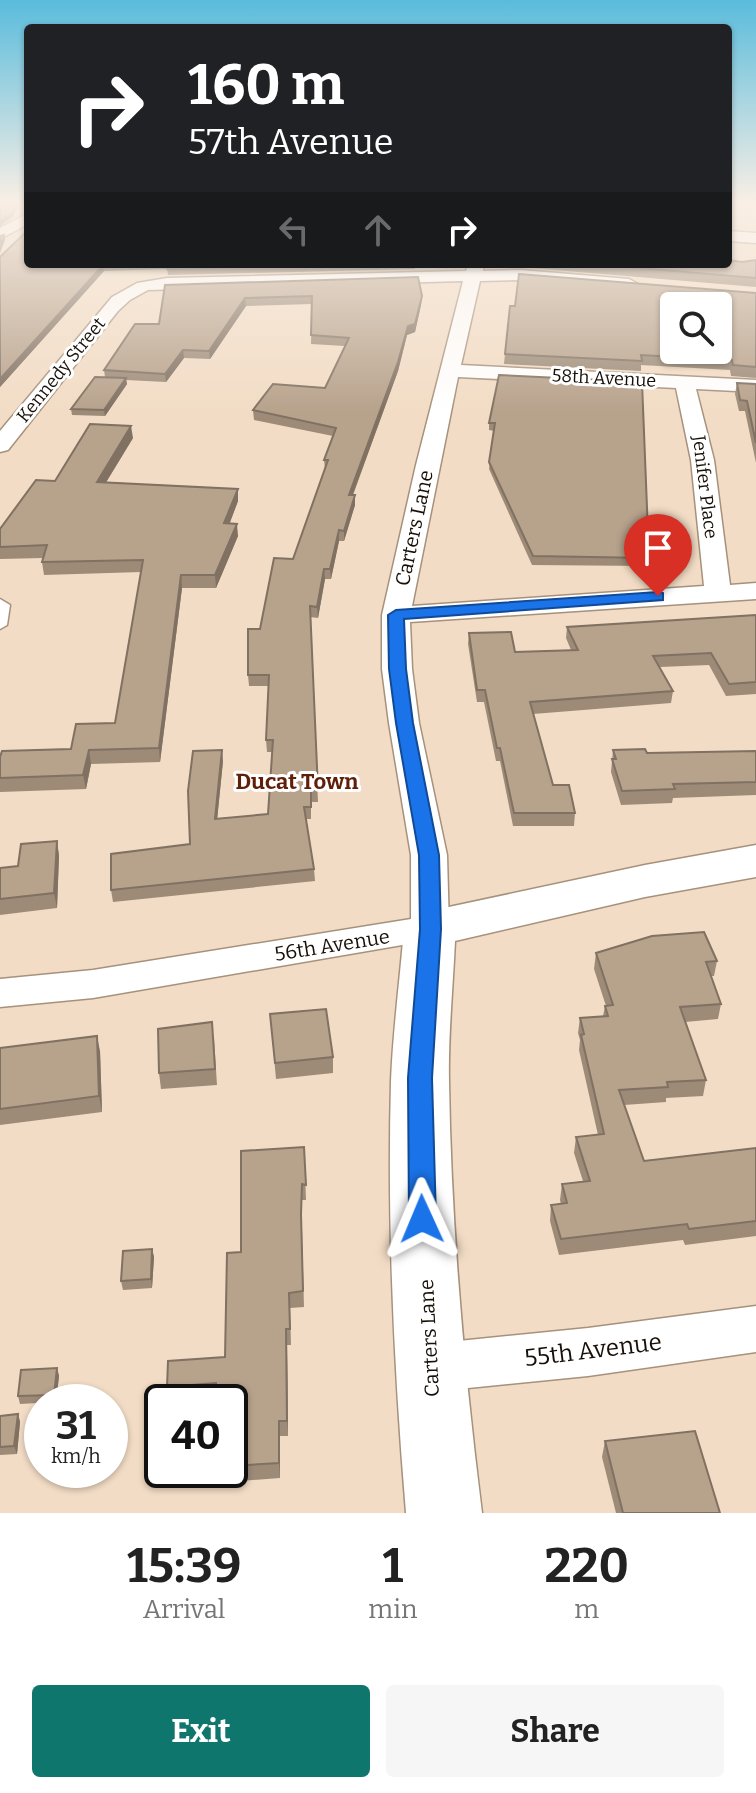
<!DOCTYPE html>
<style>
:root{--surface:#fff;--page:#f6f6f6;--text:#222;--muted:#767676;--accent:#0f766e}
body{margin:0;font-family:Bitter,serif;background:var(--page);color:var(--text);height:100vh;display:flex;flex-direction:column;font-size:30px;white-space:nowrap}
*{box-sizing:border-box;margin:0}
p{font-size:26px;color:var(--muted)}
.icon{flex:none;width:44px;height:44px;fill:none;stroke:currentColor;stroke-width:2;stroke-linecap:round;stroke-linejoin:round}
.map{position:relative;height:1513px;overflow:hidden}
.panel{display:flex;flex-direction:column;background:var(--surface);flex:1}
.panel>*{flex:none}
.top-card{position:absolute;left:24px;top:24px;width:708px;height:244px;border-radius:8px;box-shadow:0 2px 6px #0004;background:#202124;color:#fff;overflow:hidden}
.fabs{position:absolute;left:660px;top:292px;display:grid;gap:16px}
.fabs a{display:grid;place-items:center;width:72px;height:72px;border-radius:8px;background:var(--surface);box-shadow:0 2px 6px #0004;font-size:40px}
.speed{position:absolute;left:24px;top:1384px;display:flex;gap:16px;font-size:40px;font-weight:700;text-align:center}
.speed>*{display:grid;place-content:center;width:104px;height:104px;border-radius:50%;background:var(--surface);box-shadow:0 2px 6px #0004;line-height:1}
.speed small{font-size:20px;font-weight:400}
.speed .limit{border:4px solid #111;border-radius:12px;background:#fff;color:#111}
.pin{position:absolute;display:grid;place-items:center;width:68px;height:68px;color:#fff;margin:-82px -34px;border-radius:50% 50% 50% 0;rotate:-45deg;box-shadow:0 0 8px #0007}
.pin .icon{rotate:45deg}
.me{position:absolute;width:88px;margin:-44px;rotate:359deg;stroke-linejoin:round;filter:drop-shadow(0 0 6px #0008)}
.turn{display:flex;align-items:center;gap:28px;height:168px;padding:0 32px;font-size:36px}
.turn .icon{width:104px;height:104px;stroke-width:2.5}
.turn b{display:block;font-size:56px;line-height:68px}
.lanes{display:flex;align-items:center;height:76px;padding:0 32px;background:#0003;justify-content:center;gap:40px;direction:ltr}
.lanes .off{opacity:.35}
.eta{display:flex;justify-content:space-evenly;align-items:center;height:136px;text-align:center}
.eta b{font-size:48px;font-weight:700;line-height:56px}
.button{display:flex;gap:16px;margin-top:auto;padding:16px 32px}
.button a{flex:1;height:92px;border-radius:8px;background:var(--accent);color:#fff;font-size:32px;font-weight:700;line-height:92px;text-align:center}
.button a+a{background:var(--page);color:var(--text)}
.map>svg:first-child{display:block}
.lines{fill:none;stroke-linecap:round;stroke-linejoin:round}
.lane-casing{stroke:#a6917c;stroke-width:3}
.street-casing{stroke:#a6917c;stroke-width:3}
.secondary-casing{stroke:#a6917c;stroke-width:3}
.lane{fill:#fff;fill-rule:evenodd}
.street{fill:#fff;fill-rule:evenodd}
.secondary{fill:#fff;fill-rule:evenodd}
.wall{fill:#9d8b78}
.shaded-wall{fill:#807162}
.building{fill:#b7a28c;stroke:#807162;stroke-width:2;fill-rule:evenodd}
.route{fill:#1a73e8;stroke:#114b97;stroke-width:2}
.labels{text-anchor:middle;stroke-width:6;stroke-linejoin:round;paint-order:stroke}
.far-street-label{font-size:18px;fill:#181008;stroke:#fff}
.street-label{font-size:20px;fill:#181008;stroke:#fff}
.neighbourhood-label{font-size:22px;font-weight:bold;fill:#601f08;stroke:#fff}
.near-street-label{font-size:24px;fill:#181008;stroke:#fff}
</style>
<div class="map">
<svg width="756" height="1513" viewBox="0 0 756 1513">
<rect width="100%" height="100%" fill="#f2dcc5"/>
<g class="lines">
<g class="lane-casing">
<path id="lane" d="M 0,599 L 10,605 L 7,625 L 0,629 Z"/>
</g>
<g class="street-casing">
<path id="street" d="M 28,213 L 28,224 L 0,239 L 0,228 Z
M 728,231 L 756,233 L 756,243 L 728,241 Z
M 468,264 L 484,264 L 483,271 L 521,270 L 629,279 L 638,284 L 629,289 L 521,280 L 480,281 L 461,365 L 756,380 L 756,392 L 696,389 L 714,460 L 730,585 L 756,583 L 756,599 L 410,622 L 412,669 L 419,723 L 447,855 L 449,929 L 443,938 L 93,998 L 0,1007 L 0,979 L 93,970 L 411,919 L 411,855 L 389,723 L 382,669 L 382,615 L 416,465 L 463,281 L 148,290 L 130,300 L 118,311 L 8,450 L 0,452 L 0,431 L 112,297 L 137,283 L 167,278 L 466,271 ZM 458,377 L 676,388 L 691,460 L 704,586 L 412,606 Z
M 756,1306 L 756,1352 L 588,1376 L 429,1392 L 411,1385 L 403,1368 L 411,1351 L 429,1344 L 588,1328 Z"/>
</g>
<g class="secondary-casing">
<path id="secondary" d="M 756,845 L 756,877 L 645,897 L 455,941 C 453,987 448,1035 449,1081 C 451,1226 464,1369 482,1513 L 406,1513 C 394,1369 387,1225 391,1081 C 393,1030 400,979 404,929 L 412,917 L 430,911 L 645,865 Z"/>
</g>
<use href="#lane" class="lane"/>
<use href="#street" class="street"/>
<use href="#secondary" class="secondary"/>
</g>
<path class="wall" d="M 0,257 L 28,264 L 415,264 L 415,269 L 168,275 L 167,269 L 104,271 L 0,387 Z
M 756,260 L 756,287 L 520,267 L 520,264 L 728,264 Z
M 165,285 L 422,296 L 421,305 L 415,332 L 407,335 L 398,371 L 353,495 L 355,505 L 344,541 L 339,541 L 331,579 L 325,579 L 318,618 L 310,617 L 318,802 L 311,802 L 311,819 L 306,819 L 314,869 L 315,881 L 113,902 L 111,890 L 190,844 L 223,761 L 217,819 L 268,814 L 272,752 L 267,752 L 266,740 L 269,686 L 249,686 L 248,675 L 260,629 L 293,559 L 325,469 L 324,460 L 333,436 L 254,420 L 253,410 L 325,388 L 345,346 L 311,344 L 312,304 L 246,306 L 210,359 L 184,358 L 166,382 L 126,380 L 127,384 L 105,416 L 72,415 L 71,409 L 105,377 L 104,370 L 159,324 Z
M 756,293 L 756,378 L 731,376 L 730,370 L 641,365 L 641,371 L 504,364 L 505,354 Z
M 499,375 L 649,558 L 648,566 L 532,565 L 489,469 L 494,431 L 489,430 L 489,423 Z
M 737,383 L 756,384 L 756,463 L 745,411 L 739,411 L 735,394 Z
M 133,438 L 106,482 L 238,489 L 238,501 L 229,524 L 238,536 L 216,588 L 182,588 L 160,762 L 91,764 L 86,789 L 0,792 L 0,757 L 71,749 L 115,723 L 141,572 L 44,575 L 42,562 L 43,558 L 0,559 L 0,529 L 55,481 Z
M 756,615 L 756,694 L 726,696 L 709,665 L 660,667 L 673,691 L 671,703 L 533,714 L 553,785 L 575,813 L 574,826 L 513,826 L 500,761 L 496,761 L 484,702 L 477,702 L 468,644 L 469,633 L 515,652 L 571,650 L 566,638 L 567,627 Z
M 613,750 L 647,753 L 756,751 L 756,795 L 673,798 L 672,803 L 621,805 L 611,772 Z
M 57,841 L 59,856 L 57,908 L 0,915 L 0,868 L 18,866 Z
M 596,953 L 717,961 L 714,976 L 711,976 L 721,1004 L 718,1019 L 685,1022 L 706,1080 L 703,1096 L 666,1098 L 666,1102 L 624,1105 L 644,1161 L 756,1148 L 756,1236 L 685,1245 L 683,1240 L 559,1255 L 550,1221 L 551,1205 L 561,1204 L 560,1200 L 562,1184 L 583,1181 L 574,1153 L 576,1137 L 598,1135 L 579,1050 L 580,1040 L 578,1033 L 580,1018 L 603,1016 L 605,1006 L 606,1006 L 594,969 Z
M 270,1014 L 333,1057 L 333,1073 L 276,1079 Z
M 214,1038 L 217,1085 L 161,1089 L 159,1073 Z
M 0,1048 L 100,1051 L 102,1112 L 0,1125 Z
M 304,1147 L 306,1200 L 302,1200 L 302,1230 L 304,1307 L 290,1308 L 291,1345 L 287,1345 L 288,1436 L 280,1436 L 280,1478 L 214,1483 L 213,1470 L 230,1470 L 230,1402 L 215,1399 L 169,1402 L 167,1387 L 225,1357 L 241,1252 Z
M 152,1249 L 154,1257 L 152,1288 L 123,1290 L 121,1281 Z
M 57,1368 L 59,1376 L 56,1402 L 20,1404 L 18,1396 Z
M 18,1414 L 20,1422 L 17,1454 L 0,1455 L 0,1416 Z
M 605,1441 L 720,1513 L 616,1513 L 602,1457 Z"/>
<path class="shaded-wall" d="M 17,200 L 20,200 L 13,217 L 0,226 L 0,221 Z
M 4,235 L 5,240 L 0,253 L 0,246 Z
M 104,264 L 104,271 L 0,387 L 0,379 Z
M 422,296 L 421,305 L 415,332 L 407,335 L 398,371 L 349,505 L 349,495 L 408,326 Z
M 245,298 L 246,306 L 210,359 L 209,351 Z
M 183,350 L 184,358 L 166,382 L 165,374 Z
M 126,378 L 127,384 L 105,416 L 104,410 Z
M 131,426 L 133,438 L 99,494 L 97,482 Z
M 238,489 L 238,501 L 225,536 L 224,523 Z
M 355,495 L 355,505 L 344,541 L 344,531 Z
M 237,524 L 238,536 L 216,588 L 215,575 Z
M 339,530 L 339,541 L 331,579 L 330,569 Z
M 324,569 L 325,579 L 318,618 L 317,607 Z
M 181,575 L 182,588 L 160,762 L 159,748 Z
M 89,750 L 91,764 L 86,789 L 83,775 Z
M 222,750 L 223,761 L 216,831 L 215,819 Z
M 57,841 L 59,856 L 57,908 L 54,893 Z
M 97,1036 L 100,1051 L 102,1112 L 99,1096 Z
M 152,1249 L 154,1257 L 152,1288 L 151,1279 Z
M 286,1329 L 287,1345 L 288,1436 L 287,1421 Z
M 57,1368 L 59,1376 L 56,1402 L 54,1395 Z
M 18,1414 L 20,1422 L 17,1454 L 14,1446 Z
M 279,1421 L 280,1436 L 280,1478 L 279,1463 Z"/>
<path class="building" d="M 0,200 L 17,200 L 13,213 L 0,221 Z
M 28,230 L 28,264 L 123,264 L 104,264 L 0,379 L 0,257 Z
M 4,235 L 0,246 L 0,236 Z
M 728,260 L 742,262 L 756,260 L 756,278 L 592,264 L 728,264 Z
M 168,264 L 367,264 L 167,269 Z
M 519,274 L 756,293 L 756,367 L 733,365 L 732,360 L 641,355 L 642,361 L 505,354 L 510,306 L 515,306 ZM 674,306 L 718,306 L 718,350 L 674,350 Z
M 418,277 L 422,296 L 415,324 L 408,326 L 398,362 L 349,495 L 355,495 L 344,531 L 339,530 L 330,569 L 324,569 L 317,607 L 310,606 L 318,790 L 311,790 L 311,807 L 304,807 L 314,869 L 111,890 L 111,854 L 190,844 L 188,791 L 193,751 L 222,750 L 215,819 L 268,814 L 273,740 L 266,740 L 269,675 L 248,675 L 248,629 L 260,629 L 274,558 L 293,559 L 328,460 L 324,460 L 336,428 L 253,410 L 273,384 L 325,388 L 349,338 L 311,335 L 312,296 L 245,298 L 209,351 L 183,350 L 165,374 L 104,370 L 135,324 L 159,324 L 165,285 Z
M 499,375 L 642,382 L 649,558 L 533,556 L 489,462 L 495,423 L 489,423 Z
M 95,377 L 126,378 L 104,410 L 71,409 Z
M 737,383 L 756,384 L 756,443 L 747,401 L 740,400 Z
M 90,424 L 131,426 L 97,482 L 238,489 L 224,523 L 237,524 L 215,575 L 181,575 L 159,748 L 89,750 L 83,775 L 0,778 L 0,757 L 2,751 L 71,749 L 76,724 L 115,723 L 143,560 L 42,562 L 47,545 L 0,547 L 0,529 L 36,480 L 55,481 Z
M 756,615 L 756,682 L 729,684 L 711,653 L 653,656 L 673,691 L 530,702 L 553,785 L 569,785 L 575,813 L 514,813 L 500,748 L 497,748 L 485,690 L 477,690 L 469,633 L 511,632 L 515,652 L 578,650 L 567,627 Z
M 645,749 L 647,753 L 756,751 L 756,782 L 673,784 L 675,789 L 622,791 L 612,759 L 616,759 L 613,750 Z
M 57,841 L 54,893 L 0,899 L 0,868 L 18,866 L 21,844 Z
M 704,932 L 717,961 L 706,962 L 721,1004 L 680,1007 L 706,1080 L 667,1082 L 668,1087 L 619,1090 L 644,1161 L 756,1148 L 756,1221 L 689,1229 L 687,1224 L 561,1239 L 551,1205 L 567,1203 L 562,1184 L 590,1181 L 576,1137 L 604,1134 L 581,1035 L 584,1034 L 580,1018 L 608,1016 L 605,1006 L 613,1005 L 596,953 L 652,936 Z
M 326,1009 L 333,1057 L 275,1063 L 270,1014 Z
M 212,1022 L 215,1069 L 159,1073 L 158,1029 Z
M 97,1036 L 99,1096 L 0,1109 L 0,1048 Z
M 304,1147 L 306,1185 L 302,1184 L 301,1214 L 303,1291 L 289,1293 L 290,1329 L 286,1329 L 287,1421 L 279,1421 L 279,1463 L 230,1466 L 230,1402 L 215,1402 L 216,1383 L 167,1387 L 168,1361 L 225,1357 L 227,1253 L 241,1252 L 241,1151 Z
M 152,1249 L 151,1279 L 121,1281 L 123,1251 Z
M 57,1368 L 54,1395 L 18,1396 L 21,1370 Z
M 18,1414 L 14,1446 L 0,1447 L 0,1416 Z
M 695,1431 L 720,1513 L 623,1513 L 605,1441 Z"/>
<linearGradient id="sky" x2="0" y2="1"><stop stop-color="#5abcdc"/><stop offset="0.49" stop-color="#f9efe5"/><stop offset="1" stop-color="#f9efe5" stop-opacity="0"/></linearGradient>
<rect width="756" height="412" fill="url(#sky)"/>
<path class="route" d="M 658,592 L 663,593 L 663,600 L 404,619 L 406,669 L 413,723 L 439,855 L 441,929 L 432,1078 L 436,1219 L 432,1227 L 422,1231 L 413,1227 L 409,1219 L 408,1078 L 420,929 L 419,855 L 396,723 L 389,669 L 388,615 L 396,610 Z"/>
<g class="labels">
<g class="far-street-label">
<text transform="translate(61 370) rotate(-51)" y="6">Kennedy Street</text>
<text transform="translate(604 378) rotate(3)" y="6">58th Avenue</text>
<text transform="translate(705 487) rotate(83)" y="6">Jenifer Place</text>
</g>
<g class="street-label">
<text transform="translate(414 528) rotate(-78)" y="7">Carters Lane</text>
<text transform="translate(332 945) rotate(-9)" y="7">56th Avenue</text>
<text transform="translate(429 1338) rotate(-93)" y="7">Carters Lane</text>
</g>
<g class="neighbourhood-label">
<text x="297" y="789">Ducat Town</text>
</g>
<g class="near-street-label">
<text transform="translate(593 1350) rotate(-7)" y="8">55th Avenue</text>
</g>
</g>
</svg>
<div class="fabs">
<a><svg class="icon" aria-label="search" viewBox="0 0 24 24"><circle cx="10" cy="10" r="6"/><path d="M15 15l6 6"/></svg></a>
</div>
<div class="speed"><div>31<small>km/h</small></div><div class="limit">40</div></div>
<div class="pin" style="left:658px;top:596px;background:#d93025"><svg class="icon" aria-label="arrive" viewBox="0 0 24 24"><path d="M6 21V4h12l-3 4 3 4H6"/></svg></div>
<svg class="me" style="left:422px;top:1219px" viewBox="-20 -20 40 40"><path d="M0-17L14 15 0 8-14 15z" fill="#1a73e8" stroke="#fff" stroke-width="4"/></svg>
<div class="top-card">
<div class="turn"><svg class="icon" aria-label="right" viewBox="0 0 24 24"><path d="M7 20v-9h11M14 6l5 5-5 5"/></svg><div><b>160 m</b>57th Avenue</div></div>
<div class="lanes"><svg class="icon off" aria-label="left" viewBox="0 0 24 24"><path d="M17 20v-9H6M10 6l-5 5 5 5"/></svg><svg class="icon off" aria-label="ahead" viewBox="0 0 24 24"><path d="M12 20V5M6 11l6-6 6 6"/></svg><svg class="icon" aria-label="right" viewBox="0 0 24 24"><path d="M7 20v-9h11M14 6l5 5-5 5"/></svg></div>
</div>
</div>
<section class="panel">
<div class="eta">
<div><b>15:39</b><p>Arrival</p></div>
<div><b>1</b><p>min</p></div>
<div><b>220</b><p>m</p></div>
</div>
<div class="button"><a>Exit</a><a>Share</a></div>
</section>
